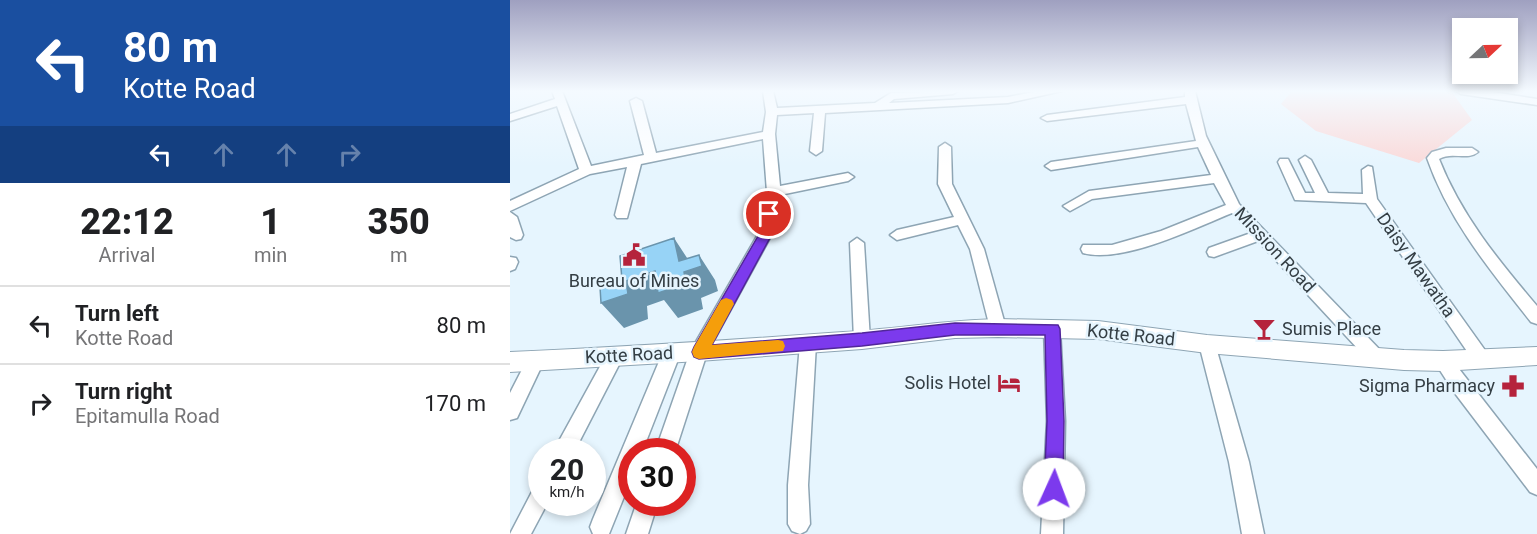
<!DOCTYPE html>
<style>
:root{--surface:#fff;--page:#f2f2f2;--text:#202124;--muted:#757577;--line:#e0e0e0}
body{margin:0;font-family:Roboto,sans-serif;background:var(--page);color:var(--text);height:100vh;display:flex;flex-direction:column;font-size:22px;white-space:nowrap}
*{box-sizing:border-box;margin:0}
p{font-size:20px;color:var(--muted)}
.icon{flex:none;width:33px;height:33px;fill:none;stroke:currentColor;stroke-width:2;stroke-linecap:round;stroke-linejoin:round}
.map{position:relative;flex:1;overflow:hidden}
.panel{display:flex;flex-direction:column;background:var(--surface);width:510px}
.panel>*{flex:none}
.guide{background:#1a4fa0;color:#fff;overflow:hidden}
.needle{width:39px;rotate:68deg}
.controls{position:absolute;left:942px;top:18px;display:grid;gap:12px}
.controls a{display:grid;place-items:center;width:66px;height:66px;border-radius:0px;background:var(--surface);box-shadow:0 3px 9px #0003;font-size:30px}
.speed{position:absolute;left:18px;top:438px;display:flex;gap:12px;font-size:30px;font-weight:700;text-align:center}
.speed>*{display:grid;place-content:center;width:78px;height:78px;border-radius:50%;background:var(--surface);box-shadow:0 3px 9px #0003;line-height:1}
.speed small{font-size:15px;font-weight:400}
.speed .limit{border:9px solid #d22;background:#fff;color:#111}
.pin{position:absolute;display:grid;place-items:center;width:51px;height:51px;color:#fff;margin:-26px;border:3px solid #fff;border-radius:50%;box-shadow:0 2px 6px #0007}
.me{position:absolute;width:66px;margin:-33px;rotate:2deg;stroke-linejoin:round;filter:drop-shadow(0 0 4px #0008)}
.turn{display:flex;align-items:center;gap:21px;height:126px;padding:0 24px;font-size:27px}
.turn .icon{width:78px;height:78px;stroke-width:2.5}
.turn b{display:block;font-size:42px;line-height:51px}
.lanes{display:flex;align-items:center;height:57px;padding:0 24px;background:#0003;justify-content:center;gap:30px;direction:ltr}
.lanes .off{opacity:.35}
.eta{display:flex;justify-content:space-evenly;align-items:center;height:102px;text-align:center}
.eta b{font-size:36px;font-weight:800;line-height:42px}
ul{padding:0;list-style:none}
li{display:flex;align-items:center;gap:18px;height:78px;padding:0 24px;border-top:2px solid var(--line)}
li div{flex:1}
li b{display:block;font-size:22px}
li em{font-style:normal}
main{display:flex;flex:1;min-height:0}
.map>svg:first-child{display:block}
.green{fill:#fad9d9}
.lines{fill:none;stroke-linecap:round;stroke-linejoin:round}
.minor-casing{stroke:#8ea5b4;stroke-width:3}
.major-casing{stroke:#8ea5b4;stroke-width:2}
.minor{fill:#fff;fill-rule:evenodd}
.major{fill:#fff;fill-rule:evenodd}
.shaded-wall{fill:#6a94ac}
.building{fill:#97d3f6;stroke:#6a94ac;stroke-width:1.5}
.route{fill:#7c3aed;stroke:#51269a;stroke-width:1.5}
.slow{fill:#f59e0b}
.labels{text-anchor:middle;stroke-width:5;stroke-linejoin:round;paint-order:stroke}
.street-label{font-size:18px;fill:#343e44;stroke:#e6f5fe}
.poi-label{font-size:18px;fill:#343e44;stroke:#e6f5fe;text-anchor:end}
</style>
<main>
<section class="panel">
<div class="guide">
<div class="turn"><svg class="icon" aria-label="left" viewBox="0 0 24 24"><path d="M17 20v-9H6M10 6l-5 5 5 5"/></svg><div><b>80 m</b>Kotte Road</div></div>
<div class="lanes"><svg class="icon" aria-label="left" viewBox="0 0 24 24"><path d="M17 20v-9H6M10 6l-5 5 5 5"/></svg><svg class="icon off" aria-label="ahead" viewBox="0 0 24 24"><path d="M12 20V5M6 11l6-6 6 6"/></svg><svg class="icon off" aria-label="ahead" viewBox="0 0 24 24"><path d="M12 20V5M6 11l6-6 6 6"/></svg><svg class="icon off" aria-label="right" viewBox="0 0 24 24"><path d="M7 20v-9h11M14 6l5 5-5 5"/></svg></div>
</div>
<div class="eta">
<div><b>22:12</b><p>Arrival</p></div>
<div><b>1</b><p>min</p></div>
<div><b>350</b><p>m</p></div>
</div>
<ul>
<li><svg class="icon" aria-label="left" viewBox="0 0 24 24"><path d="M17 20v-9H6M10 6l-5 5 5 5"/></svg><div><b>Turn left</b><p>Kotte Road</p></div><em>80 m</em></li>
<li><svg class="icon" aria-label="right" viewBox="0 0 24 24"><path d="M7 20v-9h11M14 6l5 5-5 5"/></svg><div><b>Turn right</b><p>Epitamulla Road</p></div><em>170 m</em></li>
</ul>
</section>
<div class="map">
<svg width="1027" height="534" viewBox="0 0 1027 534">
<rect width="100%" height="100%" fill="#e6f5fe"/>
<path class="green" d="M 782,91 L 941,91 L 962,120 L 909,163 L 806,131 L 771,104 Z"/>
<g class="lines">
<g class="minor-casing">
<path id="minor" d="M 42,91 L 52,91 L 81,166 L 134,155 L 120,101 L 126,98 L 132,101 L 146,153 L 253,132 L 256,112 L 253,91 L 263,91 L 267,108 L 365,103 L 381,93 L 448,91 L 443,94 L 384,99 L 379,103 L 498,97 L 528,91 L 552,91 L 498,103 L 315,113 L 312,151 L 306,155 L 300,151 L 304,113 L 267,115 L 265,134 L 270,186 L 338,173 L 344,177 L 338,181 L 270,195 L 261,236 L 197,353 L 165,452 L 145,452 L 180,352 L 247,236 L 257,192 L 253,139 L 131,164 L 117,218 L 107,218 L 105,215 L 117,167 L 80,174 L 0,211 L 0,201 L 69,169 L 47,106 L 0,121 L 0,114 L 45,99 Z
M 675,91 L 685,91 L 696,136 L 729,204 L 873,353 L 876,358 L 873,363 L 867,365 L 861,363 L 748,241 L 704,257 L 699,256 L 697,252 L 699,248 L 741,233 L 722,213 C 685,228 612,264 573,253 L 571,249 L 573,245 L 602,245 L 651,231 L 716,205 L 704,183 L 582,199 L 560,211 L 553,206 L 579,191 L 701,175 L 688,147 L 541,170 L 535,166 L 541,162 L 686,141 L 676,104 L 537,121 L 531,118 L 537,115 L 675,97 Z
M 946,91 L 976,91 L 1027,99 L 1027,105 L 951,94 Z
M 435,143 L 441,147 L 442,184 L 474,249 L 496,328 L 494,333 L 488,335 L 482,333 L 480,328 L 460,249 L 448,225 L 387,240 L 380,235 L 387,230 L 444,217 L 428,184 L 429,147 Z
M 936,148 L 962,148 L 968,152 C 958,161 941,151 929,159 C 951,215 988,260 1027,306 L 1027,324 L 1021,322 C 980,270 939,221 917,158 L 922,152 Z
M 795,156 L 801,160 L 818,193 L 853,194 L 852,170 L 858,166 L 862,167 L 867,199 L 977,353 L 980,358 L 977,363 L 971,365 L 965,363 L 856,203 L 785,200 L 768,162 L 770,159 L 778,159 L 795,193 L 805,193 L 789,160 Z
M 0,212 L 7,217 L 13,235 L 11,239 L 6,240 L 0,237 Z
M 347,238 L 354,243 L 360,340 L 358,345 L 352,347 L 346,345 L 344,340 L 340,243 Z
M 0,257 L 6,258 L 8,262 L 5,269 L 0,271 Z
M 542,322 L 548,324 L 550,329 L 555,421 L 553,534 L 531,534 L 537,421 L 534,329 L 536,324 Z
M 298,337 L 304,339 L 306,344 L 298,485 L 300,524 L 296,531 L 290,534 L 282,531 L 278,524 L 278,485 L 290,344 L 292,339 Z
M 697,337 L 703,339 L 705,344 L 739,462 L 754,534 L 732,534 L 719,462 L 689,344 L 691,339 Z
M 162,345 L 168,347 L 171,352 L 132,452 L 122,452 L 122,477 L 99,534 L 83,534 L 80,527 L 83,519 L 153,352 L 156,347 Z
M 105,348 L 111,350 L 114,355 L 64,452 L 43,452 L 99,350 Z
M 25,354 L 31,356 L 34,361 L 7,418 L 0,420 L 0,393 L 19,356 Z
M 933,354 L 939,356 L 1027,469 L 1027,495 L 1020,492 L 944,392 L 924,361 L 927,356 Z
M 32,483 L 32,502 L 38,502 L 21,534 L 0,534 L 25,486 Z
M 127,502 L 148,502 L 138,534 L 116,534 Z"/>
</g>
<g class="major-casing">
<path id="major" d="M 488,319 L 588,321 L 697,335 L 894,350 L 933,351 L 1027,347 L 1027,365 L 933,371 L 894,370 L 697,353 L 588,339 L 488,337 L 445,338 L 352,349 L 189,361 L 0,372 L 0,352 C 111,347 222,340 333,332 C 385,329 436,320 488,319 Z"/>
</g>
<use href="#minor" class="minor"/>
<use href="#major" class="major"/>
</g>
<path class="shaded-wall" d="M 164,238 L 181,264 L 189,255 L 205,280 L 208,291 L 191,298 L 193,309 L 168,318 L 154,300 L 137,306 L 138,319 L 114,328 L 91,303 L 116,281 L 145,271 L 169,261 Z"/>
<path class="building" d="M 164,238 L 169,261 L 189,255 L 192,266 L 174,272 L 176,284 L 148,293 L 145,271 L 116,281 L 118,294 L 91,303 L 90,287 L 112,280 L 110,256 Z"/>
<linearGradient id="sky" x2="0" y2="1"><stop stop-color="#9fa0c0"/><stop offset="0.55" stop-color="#f4faff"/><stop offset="1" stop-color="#f4faff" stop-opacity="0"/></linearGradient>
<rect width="1027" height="166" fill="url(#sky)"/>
<path class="route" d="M 259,210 L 265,214 L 261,236 L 202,345 L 352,333 L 445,323 L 548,325 L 550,329 L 554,421 L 553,489 L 550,495 L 544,498 L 537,495 L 534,489 L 537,421 L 535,335 L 445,335 L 352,346 L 189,359 L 184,357 L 182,352 L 184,347 L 248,236 L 253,214 Z"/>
<path class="slow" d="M 216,298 L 222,300 L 224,304 L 202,345 L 268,340 L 273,341 L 275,346 L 273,351 L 189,359 L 184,357 L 182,352 L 184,347 L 211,300 Z"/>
<defs>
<g id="civic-bare" transform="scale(1.8)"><path d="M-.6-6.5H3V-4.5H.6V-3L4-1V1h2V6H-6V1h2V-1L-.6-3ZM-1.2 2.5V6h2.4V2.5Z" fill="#b5233c" stroke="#e6f5fe" stroke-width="2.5" paint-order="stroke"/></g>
<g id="bar-bare" transform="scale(1.8)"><path d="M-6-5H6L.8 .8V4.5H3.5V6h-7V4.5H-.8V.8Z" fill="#b5233c" stroke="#e6f5fe" stroke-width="2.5" paint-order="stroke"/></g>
<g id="hotel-bare" transform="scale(1.8)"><path d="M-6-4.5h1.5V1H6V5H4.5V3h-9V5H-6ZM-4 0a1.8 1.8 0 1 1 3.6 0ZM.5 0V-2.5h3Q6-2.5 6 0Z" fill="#b5233c" stroke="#e6f5fe" stroke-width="2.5" paint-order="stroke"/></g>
<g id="pharmacy-bare" transform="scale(1.8)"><path d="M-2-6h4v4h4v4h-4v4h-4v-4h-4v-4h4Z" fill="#b5233c" stroke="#e6f5fe" stroke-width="2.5" paint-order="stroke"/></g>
</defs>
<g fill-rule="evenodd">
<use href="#civic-bare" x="124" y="255"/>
<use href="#bar-bare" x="754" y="329"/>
<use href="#hotel-bare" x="499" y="383"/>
<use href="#pharmacy-bare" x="1003" y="386"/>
</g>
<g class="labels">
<g class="street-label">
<text transform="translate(765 250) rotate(47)" y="6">Mission Road</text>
<text transform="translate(906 265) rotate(55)" y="6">Daisy Mawatha</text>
<text transform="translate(621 335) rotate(6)" y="6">Kotte Road</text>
<text transform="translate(119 355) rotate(-3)" y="6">Kotte Road</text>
</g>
<g class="poi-label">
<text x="124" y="287" text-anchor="middle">Bureau of Mines</text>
<text x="772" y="335" text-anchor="start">Sumis Place</text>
<text x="481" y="389">Solis Hotel</text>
<text x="985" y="392">Sigma Pharmacy</text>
</g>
</g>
</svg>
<div class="controls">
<a><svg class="needle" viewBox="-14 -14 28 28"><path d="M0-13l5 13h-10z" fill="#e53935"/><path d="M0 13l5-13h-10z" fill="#757577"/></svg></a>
</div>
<div class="speed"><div>20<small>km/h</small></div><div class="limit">30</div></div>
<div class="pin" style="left:259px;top:214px;background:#d93025"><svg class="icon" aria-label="arrive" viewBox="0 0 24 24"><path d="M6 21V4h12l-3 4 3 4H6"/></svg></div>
<svg class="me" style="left:544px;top:489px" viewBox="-20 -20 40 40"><circle r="19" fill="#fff"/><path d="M0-13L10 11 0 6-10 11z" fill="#7c3aed"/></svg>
</div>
</main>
